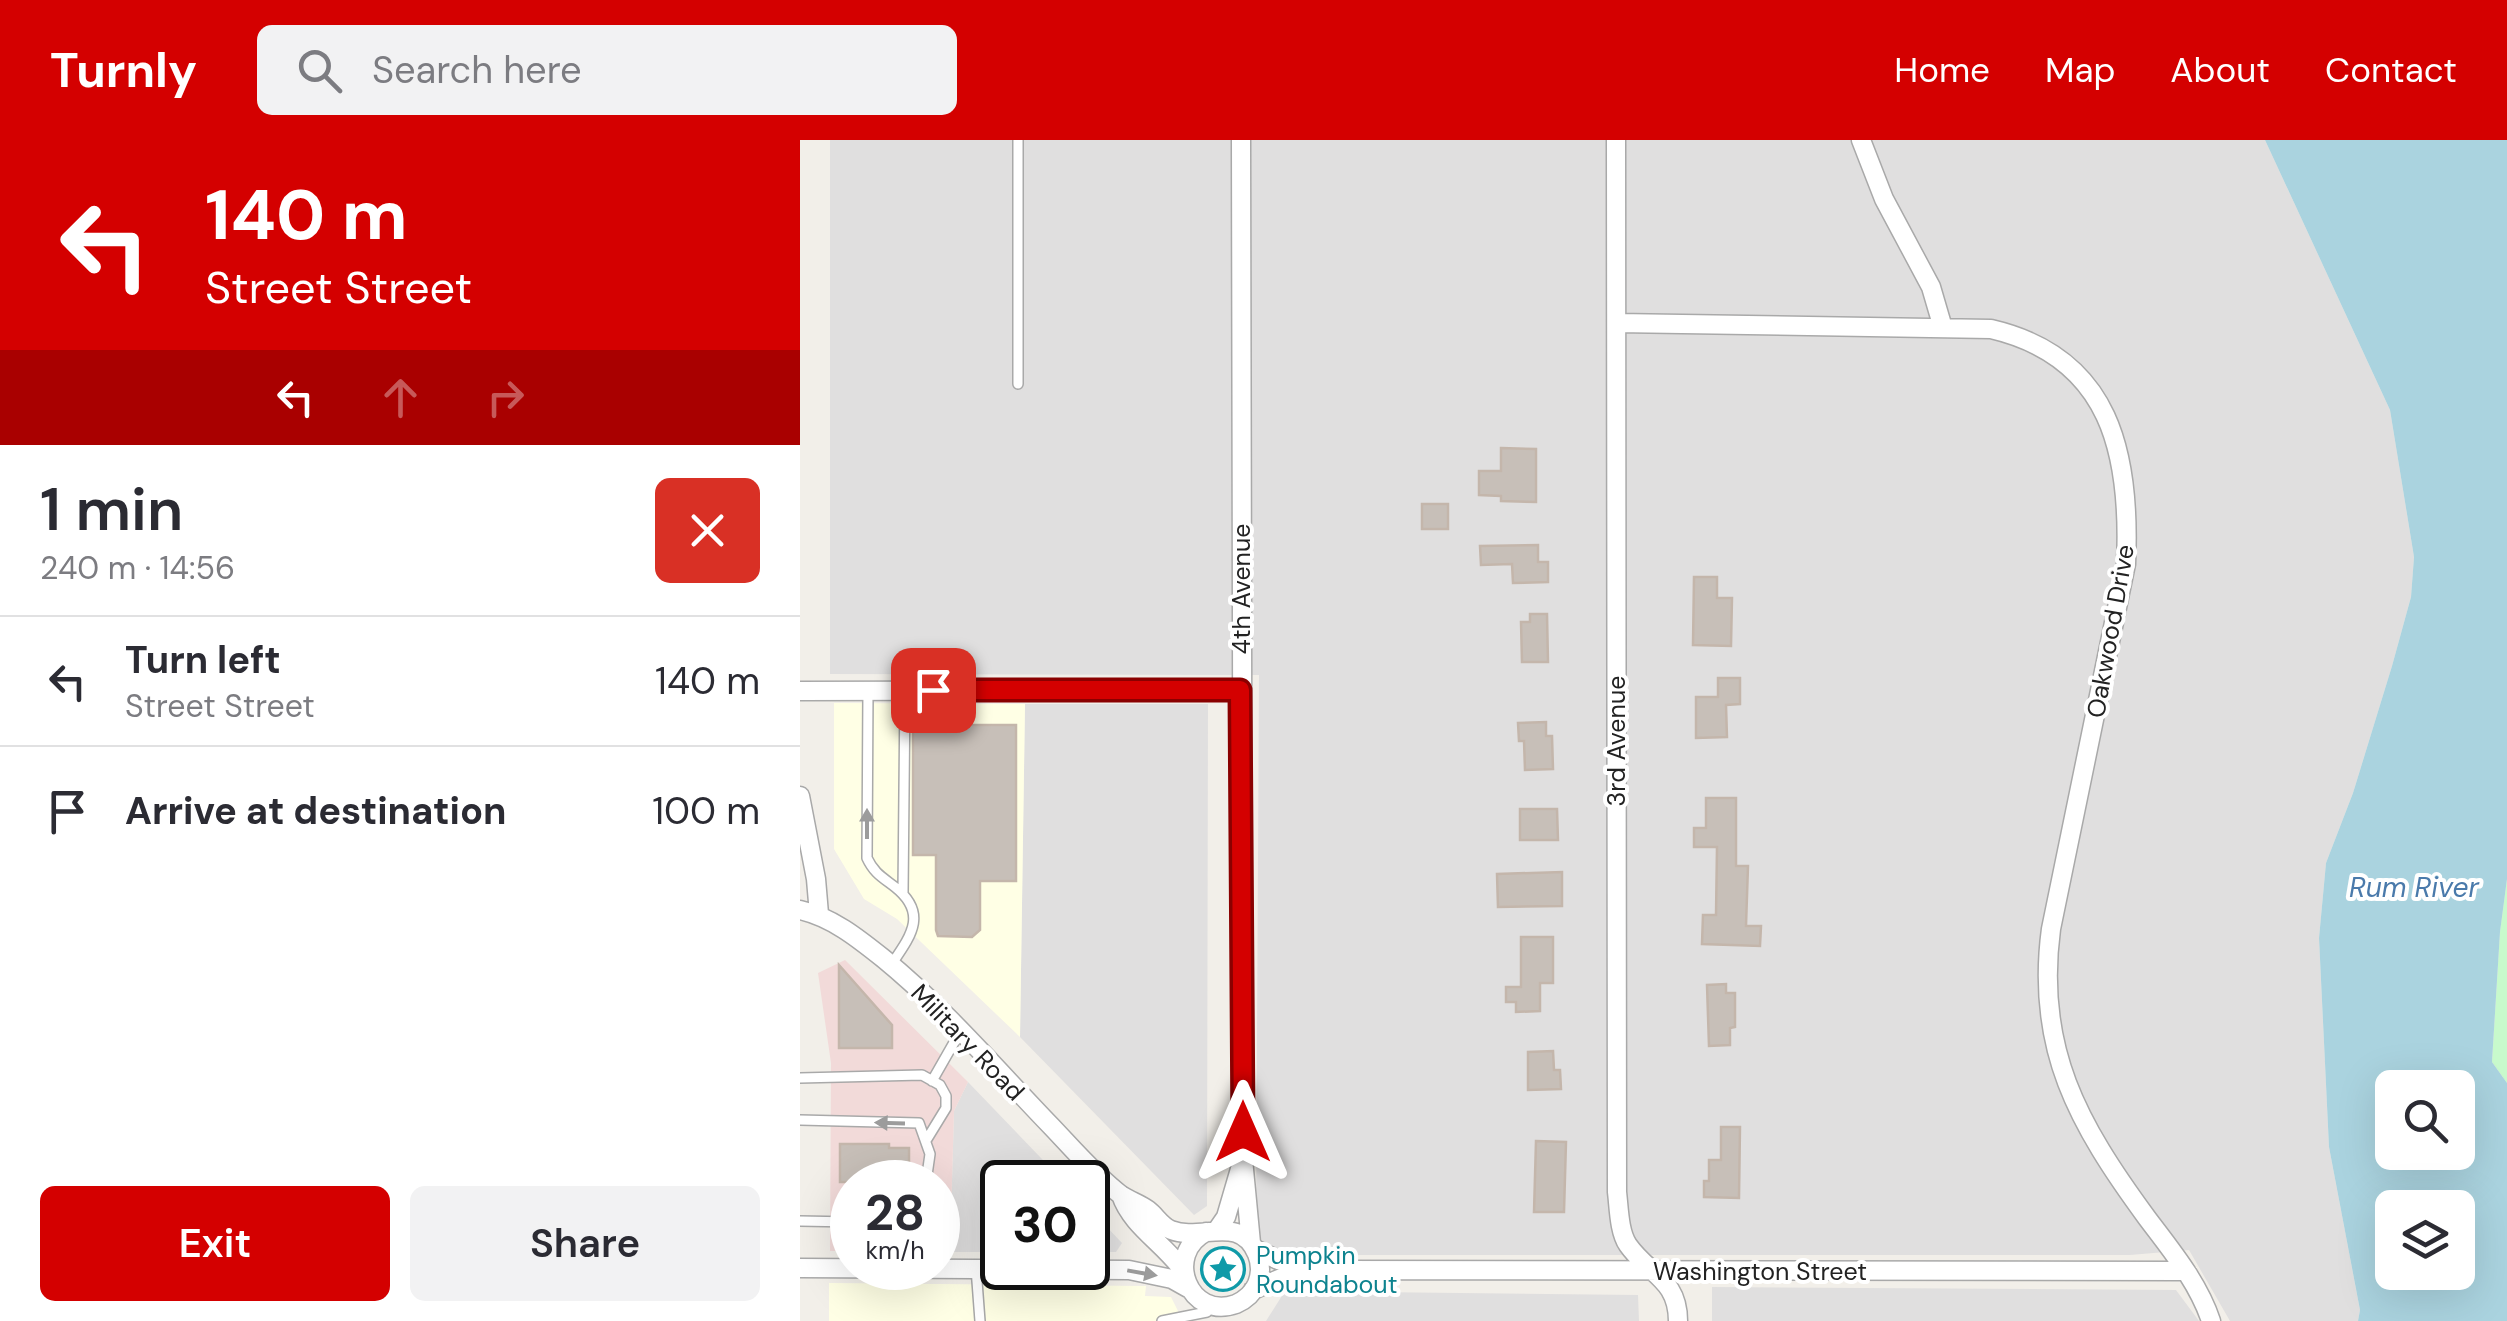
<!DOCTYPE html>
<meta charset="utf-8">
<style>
:root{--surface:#fff;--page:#f2f2f3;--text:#2b2b33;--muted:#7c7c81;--line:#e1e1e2;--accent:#d40000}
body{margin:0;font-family:"DM Sans",sans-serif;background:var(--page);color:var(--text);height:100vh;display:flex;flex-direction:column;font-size:38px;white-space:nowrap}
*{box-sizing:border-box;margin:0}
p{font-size:32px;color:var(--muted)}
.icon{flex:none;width:55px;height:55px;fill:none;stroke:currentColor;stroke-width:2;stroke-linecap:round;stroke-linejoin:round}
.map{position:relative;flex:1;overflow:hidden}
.side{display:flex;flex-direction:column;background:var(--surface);width:800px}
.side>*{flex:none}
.guide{background:#d40000;color:#fff;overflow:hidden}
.fabs{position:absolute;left:1575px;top:930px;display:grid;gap:20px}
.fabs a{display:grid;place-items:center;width:100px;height:100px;border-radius:15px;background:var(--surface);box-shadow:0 10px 40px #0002;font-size:50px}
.speed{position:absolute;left:30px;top:1020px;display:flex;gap:20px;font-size:50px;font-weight:700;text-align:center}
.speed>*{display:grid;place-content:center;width:130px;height:130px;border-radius:50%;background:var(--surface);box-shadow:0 10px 40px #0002;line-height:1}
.speed small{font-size:25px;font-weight:400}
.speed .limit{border:5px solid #111;border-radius:15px;background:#fff;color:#111}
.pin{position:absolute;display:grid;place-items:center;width:85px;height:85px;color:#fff;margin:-42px;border-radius:20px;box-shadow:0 5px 15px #0006}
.me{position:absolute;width:110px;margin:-55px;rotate:0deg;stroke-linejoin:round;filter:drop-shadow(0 0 8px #0008)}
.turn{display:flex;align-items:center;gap:35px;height:210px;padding:0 40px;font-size:45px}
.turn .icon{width:130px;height:130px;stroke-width:2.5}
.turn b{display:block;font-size:70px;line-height:85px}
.lanes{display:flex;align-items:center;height:95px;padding:0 40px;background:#0003;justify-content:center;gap:50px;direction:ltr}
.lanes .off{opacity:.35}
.round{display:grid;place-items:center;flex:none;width:105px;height:105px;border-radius:15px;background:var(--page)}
.overview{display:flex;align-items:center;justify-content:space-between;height:170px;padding:0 40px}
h1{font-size:60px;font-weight:600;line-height:75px}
.action{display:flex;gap:20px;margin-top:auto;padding:20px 40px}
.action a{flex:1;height:115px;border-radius:15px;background:var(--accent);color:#fff;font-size:40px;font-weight:600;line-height:115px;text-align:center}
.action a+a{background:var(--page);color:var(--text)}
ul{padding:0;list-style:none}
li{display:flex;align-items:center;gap:30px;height:130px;padding:0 40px;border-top:2px solid var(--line)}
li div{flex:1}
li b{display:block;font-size:38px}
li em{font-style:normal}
header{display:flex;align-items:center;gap:60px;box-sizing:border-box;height:140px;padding:0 50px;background:var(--accent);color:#fff}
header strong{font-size:48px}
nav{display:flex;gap:55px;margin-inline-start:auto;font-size:35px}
.search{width:700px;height:90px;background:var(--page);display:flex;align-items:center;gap:25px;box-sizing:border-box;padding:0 35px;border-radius:15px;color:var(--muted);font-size:38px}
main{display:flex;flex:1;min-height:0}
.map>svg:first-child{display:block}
.residential{fill:#e0dfdf}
.commercial{fill:#f2dad9}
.education{fill:#ffffe5}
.park{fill:#c8facc}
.water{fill:#aad3df;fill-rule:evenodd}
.building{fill:#c7bfb8;stroke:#c4b6ab;stroke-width:2.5}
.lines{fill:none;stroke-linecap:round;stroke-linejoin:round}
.service-casing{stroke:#a9a9a9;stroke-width:12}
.minor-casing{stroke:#a9a9a9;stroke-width:21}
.service{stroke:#fff;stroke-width:9}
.minor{stroke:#fff;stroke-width:18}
.oneway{fill:#9c9c9c}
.route-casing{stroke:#8a0000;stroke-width:25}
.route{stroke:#d40000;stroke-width:18}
.labels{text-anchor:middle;stroke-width:8;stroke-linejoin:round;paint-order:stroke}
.street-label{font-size:25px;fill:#222;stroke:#fff}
.culture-label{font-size:25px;fill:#0d838f;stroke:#fff;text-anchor:start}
.water-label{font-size:28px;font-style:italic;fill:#4a7aab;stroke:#fff}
</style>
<header>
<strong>Turnly</strong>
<div class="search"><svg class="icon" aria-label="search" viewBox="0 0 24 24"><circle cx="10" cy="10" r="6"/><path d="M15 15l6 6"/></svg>Search here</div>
<nav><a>Home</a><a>Map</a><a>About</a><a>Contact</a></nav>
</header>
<main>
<section class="side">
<div class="guide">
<div class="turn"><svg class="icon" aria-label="left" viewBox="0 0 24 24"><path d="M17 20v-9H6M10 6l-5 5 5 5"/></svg><div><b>140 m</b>Street Street</div></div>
<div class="lanes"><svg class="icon" aria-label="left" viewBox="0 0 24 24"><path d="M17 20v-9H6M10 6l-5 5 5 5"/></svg><svg class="icon off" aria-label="ahead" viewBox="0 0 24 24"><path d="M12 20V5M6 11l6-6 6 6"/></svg><svg class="icon off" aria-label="right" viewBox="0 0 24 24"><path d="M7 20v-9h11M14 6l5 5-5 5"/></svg></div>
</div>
<div class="overview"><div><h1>1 min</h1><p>240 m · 14:56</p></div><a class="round" style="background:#d93025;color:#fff"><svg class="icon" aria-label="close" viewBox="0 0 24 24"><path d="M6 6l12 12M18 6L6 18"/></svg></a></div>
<ul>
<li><svg class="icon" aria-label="left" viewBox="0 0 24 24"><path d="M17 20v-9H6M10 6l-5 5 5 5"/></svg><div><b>Turn left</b><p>Street Street</p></div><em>140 m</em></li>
<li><svg class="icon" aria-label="arrive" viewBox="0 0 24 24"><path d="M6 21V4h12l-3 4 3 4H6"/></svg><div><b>Arrive at destination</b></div><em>100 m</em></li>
</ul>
<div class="action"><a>Exit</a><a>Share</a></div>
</section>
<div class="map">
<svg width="1707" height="1181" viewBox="0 0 1707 1181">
<rect width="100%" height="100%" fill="#f2efe9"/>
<path class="residential" d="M 30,0 L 1465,0 L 1590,270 L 1614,417 L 1611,457 L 1592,526 L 1553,653 L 1526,723 L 1519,798 L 1529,1007 L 1560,1170 L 1558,1181 L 1430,1181 L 1389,1110 L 1330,1115 L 492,1115 L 474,1112 L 462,1102 L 456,1082 L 459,535 L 30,534 Z
M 225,564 L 408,564 L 407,1066 L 394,1075 L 220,897 Z
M 168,942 L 264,1042 L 202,1042 L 202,1112 L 150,1112 L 154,971 Z
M 288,1067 L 322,1103 L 316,1112 L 288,1112 Z
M 912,1147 L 1376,1150 L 1399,1181 L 912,1181 Z
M 485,1151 L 838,1155 L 839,1181 L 466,1181 Z"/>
<path class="commercial" d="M 45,820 L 168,942 L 154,971 L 150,1112 L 138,1112 L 138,1042 L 52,1042 L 52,1111 L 30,1111 L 31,923 L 18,833 Z"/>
<path class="education" d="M 34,563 L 225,564 L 220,897 L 97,779 L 64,759 L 34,709 Z
M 29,1143 L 346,1146 L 345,1156 L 371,1157 L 383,1181 L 29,1181 Z"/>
<path class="park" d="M 1707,739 L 1707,943 L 1692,922 L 1700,792 Z"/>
<path class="water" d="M 1465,0 L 1707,0 L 1707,739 L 1700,792 L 1692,922 L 1707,943 L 1707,1181 L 1558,1181 L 1560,1170 L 1529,1007 L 1519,798 L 1526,723 L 1553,653 L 1592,526 L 1611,457 L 1614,417 L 1590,270 ZM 1592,948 L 1658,948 L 1658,1012 L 1592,1012 ZM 1592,1068 L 1658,1068 L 1658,1132 L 1592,1132 Z"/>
<path class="building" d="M 701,308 L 736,309 L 736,362 L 701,361 L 701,356 L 679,355 L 679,331 L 701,331 Z
M 622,364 L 648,364 L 648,389 L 622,389 Z
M 738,405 L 738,422 L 748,422 L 748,442 L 713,443 L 712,424 L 681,425 L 680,406 Z
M 894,437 L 917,437 L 917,458 L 932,458 L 931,506 L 893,505 Z
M 730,474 L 747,474 L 748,522 L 722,522 L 721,482 L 730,482 Z
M 918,538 L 940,538 L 940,564 L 926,565 L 927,597 L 896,598 L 896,557 L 918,557 Z
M 746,582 L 746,596 L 752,596 L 753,629 L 725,630 L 724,601 L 719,601 L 718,583 Z
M 113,585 L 216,585 L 216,741 L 180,741 L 180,790 L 172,797 L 138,796 L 136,790 L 136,715 L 113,715 Z
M 906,658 L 936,658 L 936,726 L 948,726 L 946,786 L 961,786 L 960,806 L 902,804 L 903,775 L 916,775 L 917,707 L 894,707 L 894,688 L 906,688 Z
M 720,669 L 757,669 L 758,700 L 720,700 Z
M 762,732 L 762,766 L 698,767 L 697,734 Z
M 721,797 L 753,797 L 753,843 L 740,843 L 740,871 L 716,872 L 716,862 L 706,862 L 706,847 L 721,847 Z
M 39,825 L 92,885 L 92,908 L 39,908 Z
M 926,844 L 926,853 L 935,853 L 935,887 L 930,888 L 930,905 L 909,906 L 907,845 Z
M 753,911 L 754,930 L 760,930 L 761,949 L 728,950 L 728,912 Z
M 921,987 L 940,987 L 939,1058 L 904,1057 L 904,1041 L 909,1041 L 909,1020 L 921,1020 Z
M 736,1001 L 766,1002 L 764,1072 L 734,1072 Z
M 40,1004 L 89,1004 L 89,1008 L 109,1008 L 109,1042 L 40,1042 Z"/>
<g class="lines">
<g class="service-casing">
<path id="service" d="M 218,244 L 218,0
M 68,550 L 67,718 C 74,733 82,737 95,747 C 129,774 110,797 91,825
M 103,753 L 105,550
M 0,938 L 122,935 L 140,945 L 146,956 L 146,968 L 127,999
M 132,941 L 160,892
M 0,980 L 119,983 L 130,1014 L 126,1042
M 0,1081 L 52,1082
M 176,1128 L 180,1181
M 362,1181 L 407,1172"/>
</g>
<g class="minor-casing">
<path id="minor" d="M 441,0 L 443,966 L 443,1019 L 451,1103
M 816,0 L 817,1052 C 819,1068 819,1092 828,1105 C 849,1135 878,1139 878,1181
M 1061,0 L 1084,59 L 1131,147 L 1143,188
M 817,183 L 1191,189 C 1311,217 1331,314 1326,424 L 1251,789 C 1235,908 1278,984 1347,1078 C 1371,1110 1398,1142 1411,1181
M 0,551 L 440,550
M 0,656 L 16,739 L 19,774
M 0,770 C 32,777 59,799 84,819 C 145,869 197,930 251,986 C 273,1009 296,1036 321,1055 C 330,1061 340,1064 348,1070 C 356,1076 361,1086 371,1090 C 401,1102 440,1073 457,1114 C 461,1124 461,1134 457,1144 C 453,1153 445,1160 436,1164 C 389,1181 363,1114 406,1092
M 321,1055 C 331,1085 363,1103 382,1129
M 417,1090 L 426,1077 L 440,1029
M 455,1109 L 478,1120 L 515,1126
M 0,1128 L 329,1130 L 372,1139 L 388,1148
M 453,1150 L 486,1136 L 535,1130 L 1386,1131"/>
</g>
<use href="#service" class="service"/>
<use href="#minor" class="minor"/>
</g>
<defs><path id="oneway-solid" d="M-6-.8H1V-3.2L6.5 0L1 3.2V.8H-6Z" transform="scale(2.5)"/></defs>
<g class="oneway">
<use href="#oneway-solid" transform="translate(67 684) rotate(-90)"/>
<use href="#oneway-solid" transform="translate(90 983) rotate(-178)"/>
<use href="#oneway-solid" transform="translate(342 1133) rotate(10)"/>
</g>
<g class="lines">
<g class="route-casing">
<path id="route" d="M 133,550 L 440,550 L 443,992"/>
</g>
<use href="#route" class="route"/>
</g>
<defs>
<g id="sight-ring" transform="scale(2.25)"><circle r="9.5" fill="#fff" stroke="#0f9aa8" stroke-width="1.5"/><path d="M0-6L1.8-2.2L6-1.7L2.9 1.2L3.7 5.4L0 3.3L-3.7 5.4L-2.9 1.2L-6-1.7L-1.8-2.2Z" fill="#0f9aa8"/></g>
</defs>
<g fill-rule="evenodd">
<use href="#sight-ring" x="423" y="1129"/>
</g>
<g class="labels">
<g class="street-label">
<text transform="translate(441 449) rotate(-90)" y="9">4th Avenue</text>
<text transform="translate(1310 491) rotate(-80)" y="9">Oakwood Drive</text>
<text transform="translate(816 601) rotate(-90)" y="9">3rd Avenue</text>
<text transform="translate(168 902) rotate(46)" y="9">Military Road</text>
<text x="960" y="1140">Washington Street</text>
</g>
<g class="culture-label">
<text x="456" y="1124">Pumpkin<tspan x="456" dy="29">Roundabout</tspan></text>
</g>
<g class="water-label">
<text x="1614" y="757">Rum River</text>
</g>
</g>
</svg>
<div class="fabs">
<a><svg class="icon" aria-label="search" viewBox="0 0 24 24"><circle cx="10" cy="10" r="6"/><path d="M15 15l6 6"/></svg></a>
<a><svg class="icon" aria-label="layers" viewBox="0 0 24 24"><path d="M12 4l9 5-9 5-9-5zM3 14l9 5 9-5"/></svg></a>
</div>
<div class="speed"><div>28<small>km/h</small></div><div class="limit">30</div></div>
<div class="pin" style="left:133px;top:550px;background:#d93025"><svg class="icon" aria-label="arrive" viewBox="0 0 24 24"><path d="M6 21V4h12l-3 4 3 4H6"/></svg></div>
<svg class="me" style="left:443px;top:992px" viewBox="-20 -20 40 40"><path d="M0-17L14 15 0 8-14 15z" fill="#d40000" stroke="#fff" stroke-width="4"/></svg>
</div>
</main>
